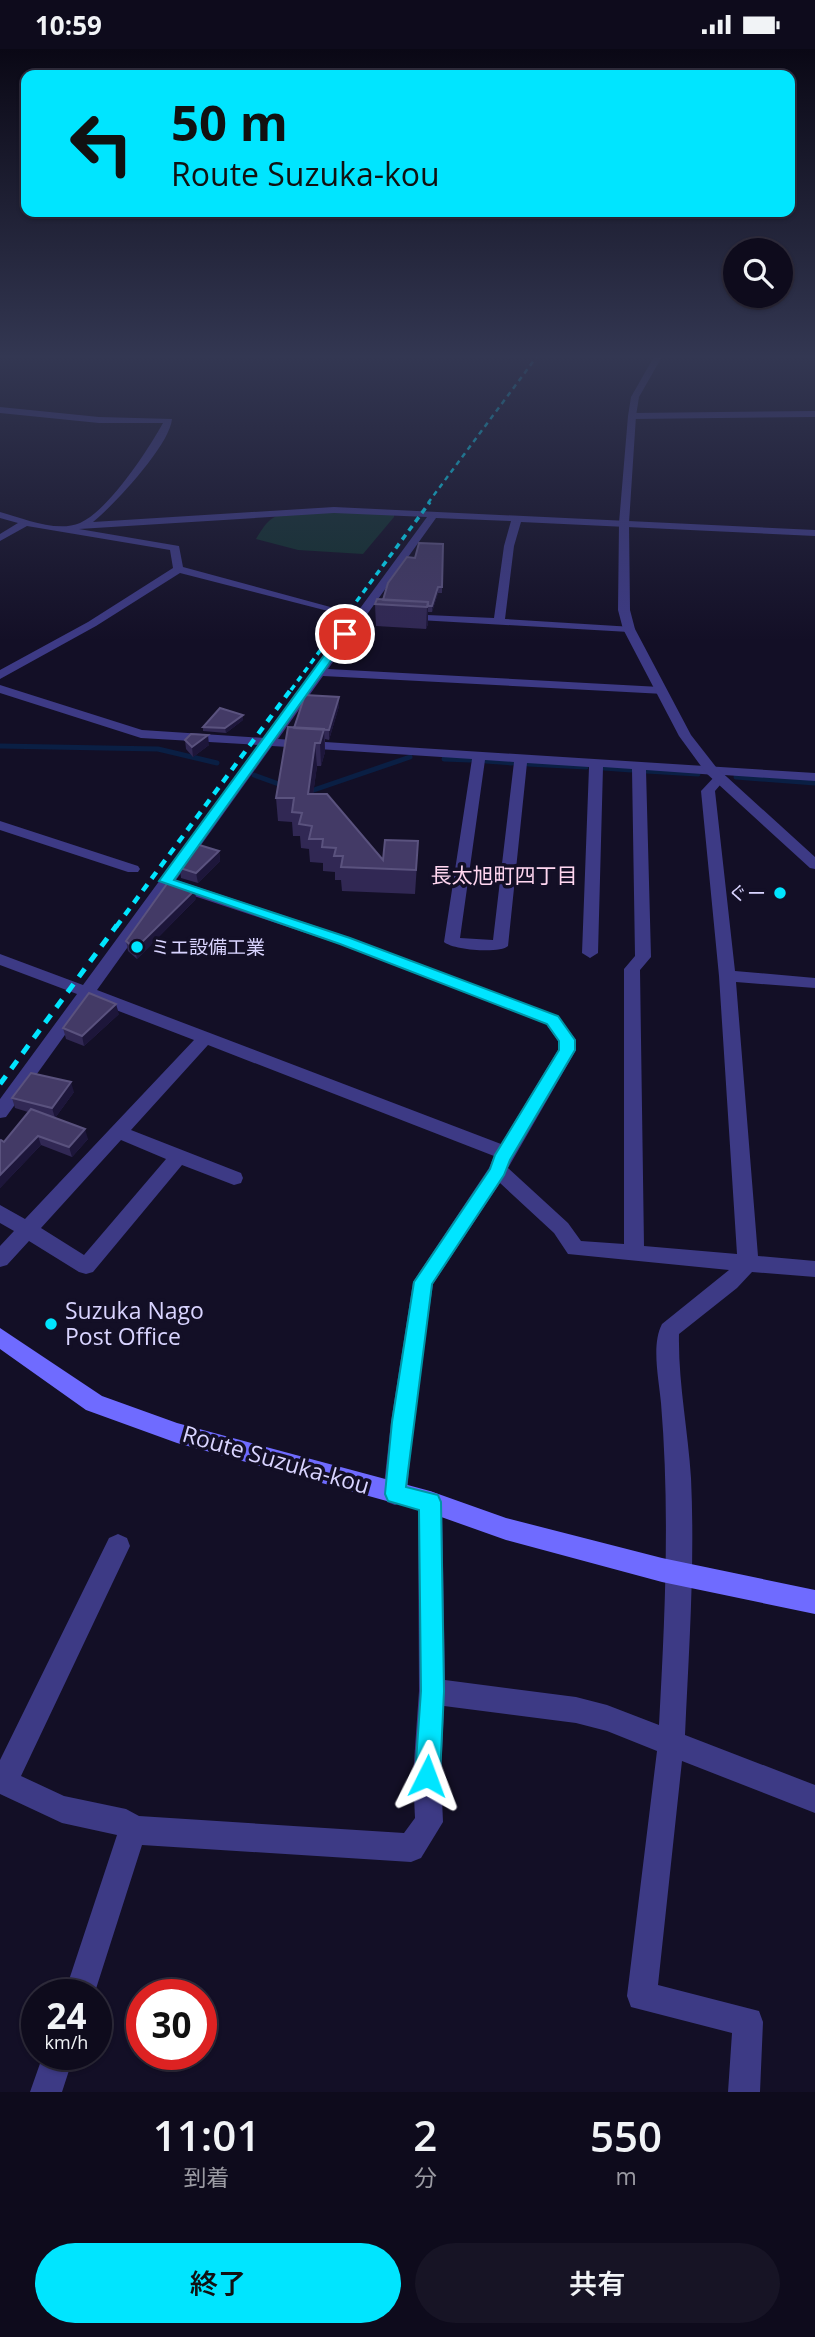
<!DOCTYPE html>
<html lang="ja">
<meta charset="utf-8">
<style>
:root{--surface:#0e0b1c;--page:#171425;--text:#f1f3f6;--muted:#9b9ba3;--line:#2e2b3b;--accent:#00e5ff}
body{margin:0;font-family:"Open Sans","Noto Sans JP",sans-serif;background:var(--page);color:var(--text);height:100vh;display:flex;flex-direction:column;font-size:26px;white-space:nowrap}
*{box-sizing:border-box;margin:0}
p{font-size:23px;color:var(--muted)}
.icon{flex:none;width:38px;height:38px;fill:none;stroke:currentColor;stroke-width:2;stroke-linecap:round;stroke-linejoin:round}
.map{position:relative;height:2043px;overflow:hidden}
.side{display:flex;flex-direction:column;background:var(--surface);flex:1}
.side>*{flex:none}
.banner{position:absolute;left:21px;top:21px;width:774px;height:147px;border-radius:14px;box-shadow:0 2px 5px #0004,0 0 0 2px var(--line);background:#00e5ff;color:#111;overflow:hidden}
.controls{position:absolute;left:723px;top:189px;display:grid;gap:14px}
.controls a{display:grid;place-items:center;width:70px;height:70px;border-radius:50%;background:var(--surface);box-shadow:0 2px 5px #0004,0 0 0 2px var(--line);font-size:35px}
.speed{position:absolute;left:21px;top:1930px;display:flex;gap:14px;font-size:35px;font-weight:700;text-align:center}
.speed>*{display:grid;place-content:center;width:91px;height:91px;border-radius:50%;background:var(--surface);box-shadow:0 2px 5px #0004,0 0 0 2px var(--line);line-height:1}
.speed small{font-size:18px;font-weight:400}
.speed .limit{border:10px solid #d22;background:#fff;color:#111}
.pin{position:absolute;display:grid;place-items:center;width:60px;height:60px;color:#fff;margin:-30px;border:4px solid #fff;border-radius:50%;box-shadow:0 2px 7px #0007}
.me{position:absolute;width:77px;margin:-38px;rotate:3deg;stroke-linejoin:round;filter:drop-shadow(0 0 5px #0008)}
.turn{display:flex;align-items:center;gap:24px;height:147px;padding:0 35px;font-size:32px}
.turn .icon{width:91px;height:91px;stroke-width:2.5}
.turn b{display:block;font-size:49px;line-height:60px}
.eta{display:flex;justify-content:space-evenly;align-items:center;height:119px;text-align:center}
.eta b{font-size:42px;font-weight:600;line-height:49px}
.cta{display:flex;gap:14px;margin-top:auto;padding:14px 35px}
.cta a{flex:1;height:80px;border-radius:42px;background:var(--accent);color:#111;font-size:28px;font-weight:600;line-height:80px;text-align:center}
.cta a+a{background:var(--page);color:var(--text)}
.status{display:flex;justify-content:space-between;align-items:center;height:49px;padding:0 35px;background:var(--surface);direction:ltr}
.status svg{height:19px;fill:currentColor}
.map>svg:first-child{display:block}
.green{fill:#12302f}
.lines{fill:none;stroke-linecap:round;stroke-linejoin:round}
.stream{stroke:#0a1f44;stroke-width:5}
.minor{fill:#3d3a85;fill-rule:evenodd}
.tertiary{fill:#3d3a85;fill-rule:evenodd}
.secondary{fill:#6f6bff;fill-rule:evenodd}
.rail-far3{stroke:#00e5ff;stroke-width:2.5;stroke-dasharray:5 4.5;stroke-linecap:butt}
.rail-far2{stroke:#00e5ff;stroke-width:3.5;stroke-dasharray:6 5;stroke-linecap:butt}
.rail-far1{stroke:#00e5ff;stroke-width:4.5;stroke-dasharray:8 7;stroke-linecap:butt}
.rail{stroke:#00e5ff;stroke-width:5;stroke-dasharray:10 9;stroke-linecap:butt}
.wall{fill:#312854}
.shaded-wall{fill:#1d163a}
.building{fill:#433a66;stroke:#5a527e;stroke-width:2}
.route{fill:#00e5ff;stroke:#0095a6;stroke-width:2}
.poi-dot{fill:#00e5ff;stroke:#130f26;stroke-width:2.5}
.labels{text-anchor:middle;stroke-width:7;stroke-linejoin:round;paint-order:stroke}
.poi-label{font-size:19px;fill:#d9d4ff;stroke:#130f26;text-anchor:end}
.neighbourhood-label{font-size:21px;fill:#ffd6f0;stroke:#130f26}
.near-poi-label{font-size:23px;fill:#d9d4ff;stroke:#130f26;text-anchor:start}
.near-street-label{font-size:23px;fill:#d9d4ff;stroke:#130f26}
</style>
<div class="status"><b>10:59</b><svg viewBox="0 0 49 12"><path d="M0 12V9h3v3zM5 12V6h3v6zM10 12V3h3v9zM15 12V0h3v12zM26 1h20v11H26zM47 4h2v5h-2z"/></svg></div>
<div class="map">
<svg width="815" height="2043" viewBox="0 0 815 2043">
<rect width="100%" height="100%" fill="#130f26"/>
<path class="green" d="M 299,462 L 394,465 L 394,468 L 363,505 L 298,501 L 256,490 C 268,469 274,465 299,462 Z"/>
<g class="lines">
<path class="stream" d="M 0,697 L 158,700 L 217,714
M 444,710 L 470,711
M 486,712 L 512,714
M 528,715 L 586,718
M 604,719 L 631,721
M 646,722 L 698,725
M 254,726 L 287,738
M 736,728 L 815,734
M 305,744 L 410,708"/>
<path class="minor" d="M 0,358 L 99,368 L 172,370 C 170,396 114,456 93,473 L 334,458 L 815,481 L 815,487 L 521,473 L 514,497 L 505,570 L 633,578 L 635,580 L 629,583 L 401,570 L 401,566 L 405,565 L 494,569 L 504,497 L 511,472 L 436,469 L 328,620 L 660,638 L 664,639 L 664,645 L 323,627 L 278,690 L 815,724 L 815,732 L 724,726 L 726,729 L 715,742 L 735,922 L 815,929 L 815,939 L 736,933 L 758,1207 L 815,1212 L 815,1228 L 752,1223 L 737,1239 L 679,1285 C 678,1333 688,1381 691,1429 C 695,1514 689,1600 685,1686 L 815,1736 L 815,1764 L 682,1712 L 658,1936 L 759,1962 L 763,1973 L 760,2043 L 728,2043 L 732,1984 L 631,1958 L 627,1947 L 657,1702 L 607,1682 L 576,1674 L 444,1657 L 441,1727 L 443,1773 L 421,1809 L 411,1813 L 142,1796 L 94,1946 L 64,1946 L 117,1786 L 62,1774 L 0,1745 L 0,1711 L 109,1489 L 118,1485 L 127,1489 L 130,1497 L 21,1727 L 64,1747 L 126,1760 L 139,1767 L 404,1784 L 415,1769 L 413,1727 L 419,1642 L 418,1453 L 422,1445 L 430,1442 L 438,1445 L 442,1453 L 445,1631 L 576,1648 L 607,1656 L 659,1676 C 665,1568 670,1462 661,1354 C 659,1331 651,1296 662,1275 L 729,1221 L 568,1205 L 554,1184 L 500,1134 L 433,1235 L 413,1373 L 407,1445 L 403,1453 L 395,1456 L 387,1453 L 383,1445 L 391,1373 L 413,1233 L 489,1119 L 494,1107 L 208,996 L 131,1081 L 241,1124 L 243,1129 L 241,1134 L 234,1136 L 182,1116 L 93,1223 L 86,1225 L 79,1223 L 29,1192 L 7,1216 L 0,1218 L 0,1197 L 14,1182 L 0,1174 L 0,1156 L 25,1170 L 194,991 L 90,951 L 6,1068 L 0,1069 L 0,1050 L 77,945 L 0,916 L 0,905 L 83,936 L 259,696 L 141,689 L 0,644 L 0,636 L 142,681 L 265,689 L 427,468 L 334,464 L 79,480 L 179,497 L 183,518 L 334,559 L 328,562 L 180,524 L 96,577 L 0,630 L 0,621 L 88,573 L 173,519 L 170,501 L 27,477 L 0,492 L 0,485 L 18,474 L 0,469 L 0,463 C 23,469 56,484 80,474 C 109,461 148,401 163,374 L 99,374 L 0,364 ZM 272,697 L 472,710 L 444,893 C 453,901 500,905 508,897 L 527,714 L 589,718 L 582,904 L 590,909 L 598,904 L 603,718 L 632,720 L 635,907 L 624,920 L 624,1195 L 581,1192 L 568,1174 L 508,1119 L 576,1001 L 576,991 L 558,967 L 351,889 L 176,831 ZM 485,711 L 514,713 L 493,891 L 460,889 ZM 646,721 L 716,726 L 701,742 L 719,927 L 737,1205 L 644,1197 L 640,921 L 651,908 ZM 170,839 L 339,895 L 546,975 L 558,992 L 558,1001 L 501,1095 L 97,941 ZM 121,1091 L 166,1110 L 84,1206 L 41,1179 Z
M 815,362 L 815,368 L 632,370 L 628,367 L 632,364 Z
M 0,772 L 138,817 L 140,820 L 138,823 L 128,823 L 0,781 Z
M 43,2006 L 74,2006 L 62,2043 L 30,2043 Z"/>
<path class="tertiary" d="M 655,306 L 663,306 L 639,348 L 636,367 L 629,474 L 630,561 L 635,580 L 691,686 L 716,718 L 815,808 L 815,820 L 810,819 L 706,724 L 679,687 L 623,580 L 618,561 L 619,474 L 628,367 L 631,348 Z"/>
<path class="secondary" d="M 0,1279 L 102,1347 L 177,1374 L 430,1442 L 506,1469 L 662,1509 L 815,1541 L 815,1565 L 662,1533 L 506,1491 L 430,1464 L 177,1394 L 86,1361 L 0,1300 Z"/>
<path class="rail-far3" d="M 428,454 L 538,306"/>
<path class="rail-far2" d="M 291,641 L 430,453"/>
<path class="rail-far1" d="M 116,878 L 292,639"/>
<path class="rail" d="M 0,1035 L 117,876"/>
</g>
<path class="wall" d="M 443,495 L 442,544 L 438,544 L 432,563 L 428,563 L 428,575 L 426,580 L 376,577 L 375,555 L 383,551 L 415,509 Z
M 339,657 L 329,691 L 325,690 L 325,703 L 321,717 L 317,717 L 313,745 L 383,811 L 417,815 L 415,845 L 342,842 L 341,831 L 335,831 L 335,823 L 323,822 L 323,814 L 310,813 L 309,800 L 301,799 L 300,787 L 293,787 L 292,773 L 278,772 L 276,749 L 294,679 Z
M 243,671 L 226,684 L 203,682 L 203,678 Z
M 185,691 L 209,696 L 193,708 L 186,700 Z
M 219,802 L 220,812 L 198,834 L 181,829 L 180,819 Z
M 196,850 L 137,910 L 128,902 L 126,892 Z
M 119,965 L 84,997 L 66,990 L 63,979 Z
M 74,1043 L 55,1069 L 88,1090 L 72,1108 L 41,1096 L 0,1139 L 0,1092 L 4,1093 L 28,1063 L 15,1059 L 12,1049 Z"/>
<path class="shaded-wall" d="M 438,538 L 438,544 L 432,563 L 432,557 Z
M 428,553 L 428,575 L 426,580 L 427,558 Z
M 339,648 L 339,657 L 329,691 L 329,681 Z
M 243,666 L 243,671 L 226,684 L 225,679 Z
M 324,680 L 325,703 L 321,717 L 320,694 Z
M 208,686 L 209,696 L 193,708 L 192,698 Z
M 315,694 L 317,717 L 310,768 L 308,745 Z
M 219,802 L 220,812 L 198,834 L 196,824 Z
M 195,841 L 196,850 L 137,910 L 135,900 Z
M 116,955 L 119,965 L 84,997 L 82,987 Z
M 71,1033 L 74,1043 L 55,1069 L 52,1059 Z
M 85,1080 L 88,1090 L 72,1108 L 69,1098 Z
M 38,1087 L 41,1096 L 0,1139 L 0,1126 Z"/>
<path class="building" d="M 419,494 L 443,495 L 442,538 L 438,538 L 432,557 L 428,557 L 428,553 L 383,551 L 388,534 L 407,508 L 415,509 Z
M 377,550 L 428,553 L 427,558 L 375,555 Z
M 305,646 L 339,648 L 329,681 L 294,679 Z
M 220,659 L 243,666 L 225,679 L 203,678 Z
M 288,678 L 324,680 L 320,694 L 315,694 L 308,745 L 327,745 L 383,811 L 385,791 L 418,792 L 416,821 L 341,818 L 343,807 L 334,807 L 336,799 L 322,798 L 323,790 L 309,790 L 312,777 L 299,775 L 302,764 L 292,763 L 294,749 L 276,749 Z
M 191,685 L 208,686 L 192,698 L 185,691 Z
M 196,795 L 219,802 L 196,824 L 180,819 Z
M 169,832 L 195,841 L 135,900 L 126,892 Z
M 89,944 L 116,955 L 82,987 L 63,979 Z
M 31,1024 L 71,1033 L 52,1059 L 12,1049 Z
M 31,1060 L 85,1080 L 69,1098 L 38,1087 L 0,1126 L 0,1092 L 1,1091 L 4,1093 Z"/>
<linearGradient id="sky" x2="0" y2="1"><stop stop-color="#0a0815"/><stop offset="0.52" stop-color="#333752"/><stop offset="1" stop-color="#333752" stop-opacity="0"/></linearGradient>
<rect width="815" height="592" fill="url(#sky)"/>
<path class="route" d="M 342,582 L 350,585 L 174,831 L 350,889 L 558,967 L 575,991 L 575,1001 L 510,1111 L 504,1126 L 432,1235 L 406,1438 L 438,1446 L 441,1453 L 444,1642 L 440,1727 L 436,1736 L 427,1739 L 419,1736 L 415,1727 L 421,1642 L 419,1461 L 388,1452 L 385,1445 L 392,1373 L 414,1233 L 490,1120 L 495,1106 L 559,1001 L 559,992 L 547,975 L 340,895 L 159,832 Z"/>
<g class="poi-dot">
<circle cx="780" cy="844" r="7"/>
<circle cx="137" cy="898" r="7"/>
<circle cx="51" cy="1275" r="7"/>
</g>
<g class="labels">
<g class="poi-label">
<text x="766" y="851">ぐー</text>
<text x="151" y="905" text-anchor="start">ミエ設備工業</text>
</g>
<g class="neighbourhood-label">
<text x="504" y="834">長太旭町四丁目</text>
</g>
<g class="near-poi-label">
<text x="65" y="1270">Suzuka Nago<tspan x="65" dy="26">Post Office</tspan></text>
</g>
<g class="near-street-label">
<text transform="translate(276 1411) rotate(16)" y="8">Route Suzuka-kou</text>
</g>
</g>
</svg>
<div class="controls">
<a><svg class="icon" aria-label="search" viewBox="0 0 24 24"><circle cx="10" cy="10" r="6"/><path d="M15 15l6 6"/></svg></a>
</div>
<div class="speed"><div>24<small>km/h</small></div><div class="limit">30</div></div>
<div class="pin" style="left:345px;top:585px;background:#d93025"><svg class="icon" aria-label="arrive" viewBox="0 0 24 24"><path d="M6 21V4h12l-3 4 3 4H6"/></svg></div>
<svg class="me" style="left:427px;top:1727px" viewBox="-20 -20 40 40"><path d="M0-17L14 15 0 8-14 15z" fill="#00e5ff" stroke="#fff" stroke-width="4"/></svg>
<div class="banner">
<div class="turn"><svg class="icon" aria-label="left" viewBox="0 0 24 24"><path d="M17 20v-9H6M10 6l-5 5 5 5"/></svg><div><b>50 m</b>Route Suzuka-kou</div></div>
</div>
</div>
<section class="side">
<div class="eta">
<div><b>11:01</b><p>到着</p></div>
<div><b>2</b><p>分</p></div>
<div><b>550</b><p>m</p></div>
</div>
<div class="cta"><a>終了</a><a>共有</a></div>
</section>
